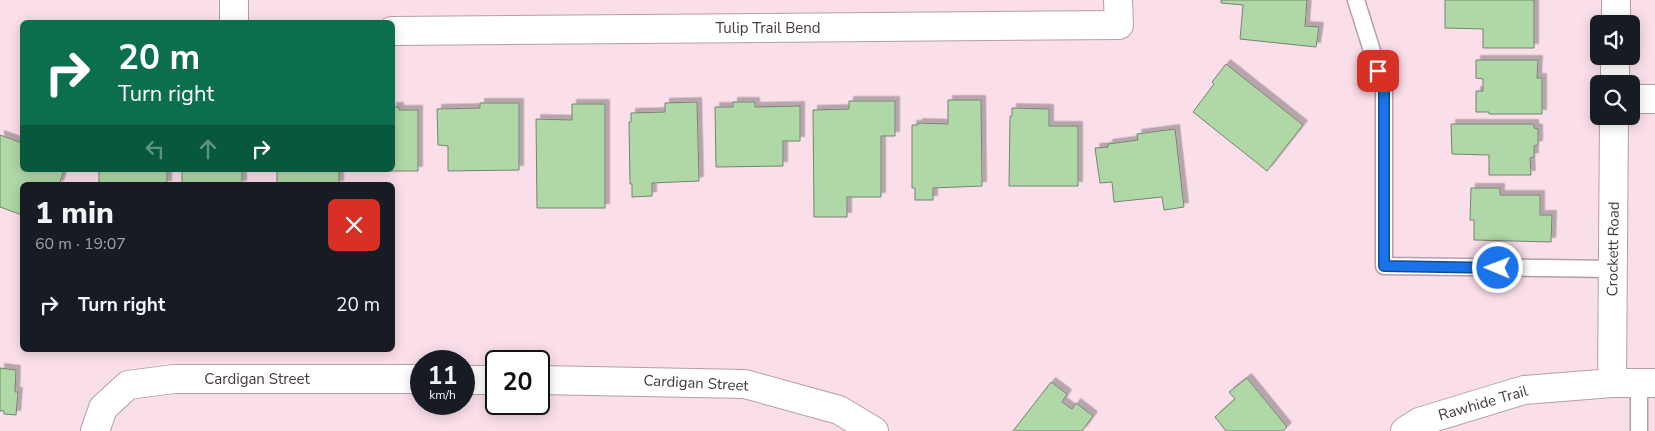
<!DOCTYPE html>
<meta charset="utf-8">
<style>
:root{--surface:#171b24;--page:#20242c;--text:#f1f3f6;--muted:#9ea1a6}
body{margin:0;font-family:"Nunito Sans",sans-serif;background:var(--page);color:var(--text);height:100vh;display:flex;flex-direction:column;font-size:19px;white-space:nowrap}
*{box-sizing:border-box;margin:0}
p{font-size:16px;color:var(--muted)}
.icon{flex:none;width:28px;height:28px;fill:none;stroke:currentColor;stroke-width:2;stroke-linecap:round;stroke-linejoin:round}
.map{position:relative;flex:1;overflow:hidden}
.side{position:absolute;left:20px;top:182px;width:375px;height:170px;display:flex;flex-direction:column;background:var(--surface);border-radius:8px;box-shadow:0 2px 12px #0003}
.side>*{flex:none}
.banner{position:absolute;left:20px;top:20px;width:375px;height:152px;border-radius:8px;box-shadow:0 2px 12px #0003;background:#0b6e4f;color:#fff;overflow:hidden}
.fabs{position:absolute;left:1590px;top:15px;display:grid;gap:10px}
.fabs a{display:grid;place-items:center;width:50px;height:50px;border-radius:8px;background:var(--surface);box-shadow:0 2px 12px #0003;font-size:25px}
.speed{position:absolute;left:410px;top:350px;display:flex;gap:10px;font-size:25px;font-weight:700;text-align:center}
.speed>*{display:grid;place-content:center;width:65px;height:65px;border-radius:50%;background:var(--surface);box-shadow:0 2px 12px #0003;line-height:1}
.speed small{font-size:12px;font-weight:400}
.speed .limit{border:2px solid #111;border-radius:8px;background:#fff;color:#111}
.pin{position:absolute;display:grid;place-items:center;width:42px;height:42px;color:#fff;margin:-21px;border-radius:10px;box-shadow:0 2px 8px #0006}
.me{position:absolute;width:55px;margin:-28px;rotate:271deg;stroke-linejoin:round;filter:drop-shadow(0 0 4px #0008)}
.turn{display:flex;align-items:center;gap:18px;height:105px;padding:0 15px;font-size:22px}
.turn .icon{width:65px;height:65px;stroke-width:2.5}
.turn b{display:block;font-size:35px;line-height:42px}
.lanes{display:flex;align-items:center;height:48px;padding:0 15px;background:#0003;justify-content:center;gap:25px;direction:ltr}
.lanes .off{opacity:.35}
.round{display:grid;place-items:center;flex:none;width:52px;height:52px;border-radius:8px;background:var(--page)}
.headline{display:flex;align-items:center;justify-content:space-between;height:85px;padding:0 15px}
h1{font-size:30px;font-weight:800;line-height:38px}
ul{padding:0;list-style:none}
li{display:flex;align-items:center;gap:15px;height:75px;padding:0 15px}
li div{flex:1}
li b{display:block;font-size:19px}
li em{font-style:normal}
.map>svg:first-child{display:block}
.building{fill:#b0d7a6;stroke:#758371;filter:url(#shadow)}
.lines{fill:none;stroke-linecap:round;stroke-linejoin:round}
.lane-casing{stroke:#b69da8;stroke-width:19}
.street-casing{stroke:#b69da8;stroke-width:30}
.lane{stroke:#fff;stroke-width:16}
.street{stroke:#fff;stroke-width:28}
.route-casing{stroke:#114b97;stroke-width:12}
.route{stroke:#1a73e8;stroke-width:9}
.labels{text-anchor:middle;stroke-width:4;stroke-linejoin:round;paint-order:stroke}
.street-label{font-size:15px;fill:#44393e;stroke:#fff}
</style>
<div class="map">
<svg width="1655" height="431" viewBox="0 0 1655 431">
<defs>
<filter id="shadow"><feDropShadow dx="4.5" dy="-4.5" stdDeviation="0" flood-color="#0004"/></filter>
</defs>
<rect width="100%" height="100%" fill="#fadfea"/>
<path class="building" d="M 1221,0 L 1307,0 L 1305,26 L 1319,27 L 1316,47 L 1240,39 L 1243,5 L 1221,3 Z
M 1445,0 L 1534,0 L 1534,48 L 1483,48 L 1483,29 L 1445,28 Z
M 1476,60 L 1538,60 L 1537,78 L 1542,78 L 1542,114 L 1489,114 L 1489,112 L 1476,112 L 1476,91 L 1483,91 L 1483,79 L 1476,78 Z
M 1226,64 L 1303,125 L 1267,171 L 1193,112 L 1214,84 L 1212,82 Z
M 948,100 L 981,100 L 982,186 L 933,188 L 933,200 L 915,200 L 915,188 L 912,188 L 912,125 L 918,125 L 918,123 L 948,124 Z
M 849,101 L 895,101 L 895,136 L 881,136 L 881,197 L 847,197 L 847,217 L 814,217 L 813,110 L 849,109 Z
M 697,102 L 699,181 L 652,183 L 652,196 L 632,197 L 632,184 L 630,184 L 629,122 L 631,122 L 631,113 L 665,112 L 665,103 Z
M 733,102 L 755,102 L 755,107 L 800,106 L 800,141 L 783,141 L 783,166 L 716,167 L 715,107 L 733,107 Z
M 480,103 L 519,103 L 519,170 L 448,171 L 448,146 L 438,145 L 437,109 L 480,108 Z
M 572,104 L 605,104 L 605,208 L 537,208 L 536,119 L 572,120 Z
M 392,107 L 399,107 L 399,110 L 418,110 L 418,171 L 356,171 L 392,170 Z
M 1012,108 L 1049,109 L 1049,126 L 1078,126 L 1078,186 L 1009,186 L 1010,116 L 1012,116 Z
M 1451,124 L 1534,124 L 1534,128 L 1538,129 L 1538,145 L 1534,146 L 1534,157 L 1530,158 L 1531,175 L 1489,175 L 1489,155 L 1452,154 Z
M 1175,129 L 1184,207 L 1164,210 L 1162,197 L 1114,202 L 1112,182 L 1100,183 L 1095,148 L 1108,147 L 1108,144 L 1138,140 L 1137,134 Z
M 0,135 L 22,143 L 22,170 L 64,170 L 59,185 L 22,185 L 22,215 L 0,207 Z
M 99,170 L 167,170 L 167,185 L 99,185 Z
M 182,170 L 242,170 L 242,185 L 182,185 Z
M 277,170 L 339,170 L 339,185 L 277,185 Z
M 1471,188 L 1500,188 L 1500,195 L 1540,195 L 1540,215 L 1552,215 L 1551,242 L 1474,240 L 1474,220 L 1470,220 Z
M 0,368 L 16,370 L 15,392 L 18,392 L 16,415 L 4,414 L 4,411 L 0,411 Z
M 1247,378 L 1287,427 L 1283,431 L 1226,431 L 1215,417 L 1235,399 L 1229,392 Z
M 1051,382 L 1067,394 L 1062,402 L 1072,409 L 1076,403 L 1093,416 L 1082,431 L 1013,431 Z"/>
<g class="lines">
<g class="lane-casing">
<path id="lane" d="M 1356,0 L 1384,89 L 1384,266 L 1613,269
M 1639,431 L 1639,383"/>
</g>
<g class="street-casing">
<path id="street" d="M 234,22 L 234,0
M 1616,24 L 1616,0
M 392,31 L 1119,25 L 1118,0
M 1615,84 L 1615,56
M 1631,99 L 1655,99
M 464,380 L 496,380
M 539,380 L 745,384 L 839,410 L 874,431
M 1612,383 L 1614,116
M 95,431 L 103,408 L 128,385 L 174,379 L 421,379
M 1405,431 L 1419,422 L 1524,390 L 1612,383 L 1655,383"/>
</g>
<use href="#lane" class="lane"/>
<use href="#street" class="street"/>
</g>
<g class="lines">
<g class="route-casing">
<path id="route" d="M 1378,71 L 1384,89 L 1384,266 L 1498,268"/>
</g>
<use href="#route" class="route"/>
</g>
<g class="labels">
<g class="street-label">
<text x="768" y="33">Tulip Trail Bend</text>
<text transform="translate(1613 249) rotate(-89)" y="5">Crockett Road</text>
<text x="257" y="384">Cardigan Street</text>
<text transform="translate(696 383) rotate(3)" y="5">Cardigan Street</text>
<text transform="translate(1483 403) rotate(-16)" y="5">Rawhide Trail</text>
</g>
</g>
</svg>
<div class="fabs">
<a><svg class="icon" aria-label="sound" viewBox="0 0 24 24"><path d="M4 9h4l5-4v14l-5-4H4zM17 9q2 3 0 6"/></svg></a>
<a><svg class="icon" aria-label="search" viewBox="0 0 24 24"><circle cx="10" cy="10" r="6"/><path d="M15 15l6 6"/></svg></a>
</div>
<div class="speed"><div>11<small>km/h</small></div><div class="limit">20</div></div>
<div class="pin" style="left:1378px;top:71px;background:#d93025"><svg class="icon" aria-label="arrive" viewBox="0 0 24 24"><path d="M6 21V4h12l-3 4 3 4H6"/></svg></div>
<svg class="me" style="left:1498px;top:268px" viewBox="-20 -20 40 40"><circle r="17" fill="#1a73e8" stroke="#fff" stroke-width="3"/><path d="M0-11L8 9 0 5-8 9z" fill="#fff"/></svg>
<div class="banner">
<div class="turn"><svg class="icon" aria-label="right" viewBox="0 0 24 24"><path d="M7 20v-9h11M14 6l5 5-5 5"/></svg><div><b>20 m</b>Turn right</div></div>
<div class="lanes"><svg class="icon off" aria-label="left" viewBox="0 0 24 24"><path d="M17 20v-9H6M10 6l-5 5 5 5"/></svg><svg class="icon off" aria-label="ahead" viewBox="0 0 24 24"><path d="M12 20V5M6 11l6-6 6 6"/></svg><svg class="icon" aria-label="right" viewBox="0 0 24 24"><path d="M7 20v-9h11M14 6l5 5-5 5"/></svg></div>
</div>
<section class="side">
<div class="headline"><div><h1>1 min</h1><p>60 m · 19:07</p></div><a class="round" style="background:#d93025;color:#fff"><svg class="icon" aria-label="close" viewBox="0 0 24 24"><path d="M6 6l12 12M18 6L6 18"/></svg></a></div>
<ul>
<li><svg class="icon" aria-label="right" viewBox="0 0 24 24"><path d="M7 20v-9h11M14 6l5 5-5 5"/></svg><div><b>Turn right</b></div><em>20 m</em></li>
</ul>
</section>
</div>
